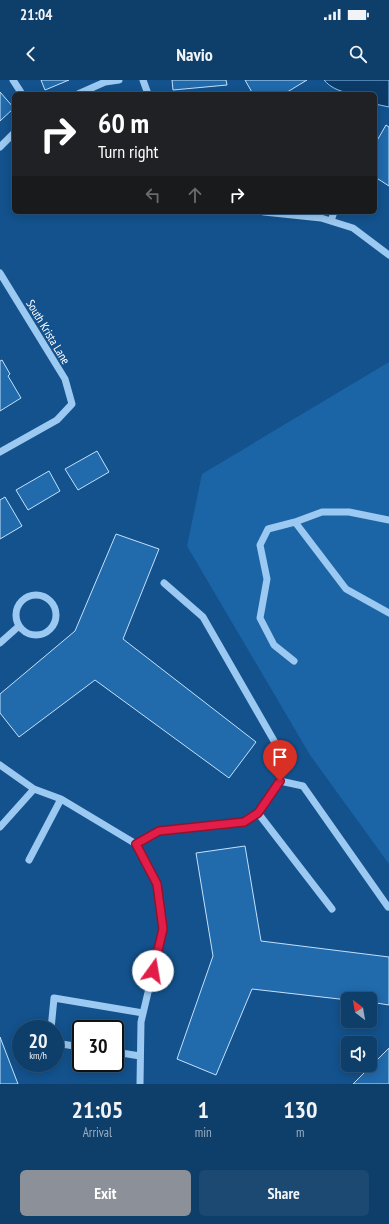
<!DOCTYPE html>
<style>
:root{--surface:#0e3e6a;--page:#1c4972;--text:#f1f3f6;--muted:#9baec1;--line:#2e577e;--accent:#8c9099}
body{margin:0;font-family:"PT Sans Narrow",sans-serif;background:var(--page);color:var(--text);height:100vh;display:flex;flex-direction:column;font-size:15px;white-space:nowrap}
*{box-sizing:border-box;margin:0}
p{font-size:13px;color:var(--muted)}
.icon{flex:none;width:22px;height:22px;fill:none;stroke:currentColor;stroke-width:2;stroke-linecap:round;stroke-linejoin:round}
.map{position:relative;height:1004px;overflow:hidden}
.side{display:flex;flex-direction:column;background:var(--surface);flex:1}
.side>*{flex:none}
.hud{position:absolute;left:12px;top:12px;width:365px;height:122px;border-radius:6px;box-shadow:0 2px 10px #0003,0 0 0 1px var(--line);background:#202124;color:#fff;overflow:hidden}
.needle{width:26px;rotate:329deg}
.buttons{position:absolute;left:341px;top:912px;display:grid;gap:8px}
.buttons a{display:grid;place-items:center;width:36px;height:36px;border-radius:6px;background:var(--surface);box-shadow:0 2px 10px #0003,0 0 0 1px var(--line);font-size:20px}
.speed{position:absolute;left:12px;top:940px;display:flex;gap:8px;font-size:20px;font-weight:700;text-align:center}
.speed>*{display:grid;place-content:center;width:52px;height:52px;border-radius:50%;background:var(--surface);box-shadow:0 2px 10px #0003,0 0 0 1px var(--line);line-height:1}
.speed small{font-size:10px;font-weight:400}
.speed .limit{border:2px solid #111;border-radius:6px;background:#fff;color:#111}
.pin{position:absolute;display:grid;place-items:center;width:34px;height:34px;color:#fff;margin:-41px -17px;border-radius:50% 50% 50% 0;rotate:-45deg;box-shadow:0 0 4px #0007}
.pin .icon{rotate:45deg}
.me{position:absolute;width:44px;margin:-22px;rotate:13deg;stroke-linejoin:round;filter:drop-shadow(0 0 3px #0008)}
.turn{display:flex;align-items:center;gap:14px;height:84px;padding:0 20px;font-size:18px}
.turn .icon{width:52px;height:52px;stroke-width:2.5}
.turn b{display:block;font-size:28px;line-height:34px}
.lanes{display:flex;align-items:center;height:38px;padding:0 20px;background:#0003;justify-content:center;gap:20px;direction:ltr}
.lanes .off{opacity:.35}
.eta{display:flex;justify-content:space-evenly;align-items:center;height:68px;text-align:center}
.eta b{font-size:24px;font-weight:700;line-height:28px}
.primary-button{display:flex;gap:8px;margin-top:auto;padding:8px 20px}
.primary-button a{flex:1;height:46px;border-radius:6px;background:var(--accent);color:#fff;font-size:16px;font-weight:700;line-height:46px;text-align:center}
.primary-button a+a{background:var(--page);color:var(--text)}
.status{display:flex;justify-content:space-between;align-items:center;height:28px;padding:0 20px;background:var(--surface);direction:ltr}
.status svg{height:11px;fill:currentColor}
header{display:flex;justify-content:space-between;align-items:center;height:52px;padding:0 20px;background:var(--surface);font-size:18px;font-weight:700}
.map>svg:first-child{display:block}
.green{fill:#1b65a7}
.water{fill:#0c3b69;stroke:#8ec5f4}
.building{fill:#216aac;stroke:#c3e1fc}
.lines{fill:none;stroke-linecap:round;stroke-linejoin:round}
.minor{stroke:#9cc9f1;stroke-width:7}
.route-casing{stroke:#92132f;stroke-width:10}
.route{stroke:#e11d48;stroke-width:7}
.labels{text-anchor:middle;stroke-width:4;stroke-linejoin:round;paint-order:stroke}
.street-label{font-size:12px;fill:#fff;stroke:#13528d}
</style>
<div class="status"><b>21:04</b><svg viewBox="0 0 49 12"><path d="M0 12V9h3v3zM5 12V6h3v6zM10 12V3h3v9zM15 12V0h3v12zM26 1h20v11H26zM47 4h2v5h-2z"/></svg></div>
<header><svg class="icon" aria-label="back" viewBox="0 0 24 24"><path d="M15 5l-7 7 7 7"/></svg>Navio<svg class="icon" aria-label="search" viewBox="0 0 24 24"><circle cx="10" cy="10" r="6"/><path d="M15 15l6 6"/></svg></header>
<div class="map">
<svg width="389" height="1004" viewBox="0 0 389 1004">
<rect width="100%" height="100%" fill="#13528d"/>
<path class="green" d="M 389,282 L 389,784 L 310,675 L 187,466 L 202,394 Z"/>
<path class="water" d="M 324,0 L 389,0 L 389,27 L 375,24 L 375,14 C 357,14 337,15 324,0 Z"/>
<path class="building" d="M 41,0 L 69,0 L 45,10 Z
M 172,0 L 226,0 L 227,5 L 173,10 Z
M 245,0 L 307,0 L 284,14 L 253,14 Z
M 0,12 L 14,28 L 0,41 Z
M 386,45 L 389,47 L 389,106 L 375,97 L 375,64 Z
M 2,280 L 10,294 L 8,296 L 21,318 L 0,331 L 0,281 Z
M 97,371 L 109,392 L 78,410 L 65,389 Z
M 49,391 L 60,411 L 28,430 L 16,410 Z
M 5,417 L 22,446 L 0,459 L 0,420 Z
M 116,454 L 159,469 L 123,559 L 256,662 L 229,698 L 95,600 L 19,657 L 0,633 L 0,614 L 75,551 Z
M 245,766 L 261,861 L 389,877 L 389,925 L 370,922 L 370,919 L 348,920 L 252,909 L 216,995 L 177,979 L 213,876 L 196,773 Z
M 0,957 L 18,1004 L 0,1004 Z
M 389,968 L 389,1004 L 353,1004 Z"/>
<g class="lines">
<path class="minor" d="M 13,0 L 22,14
M 143,0 L 148,14
M 78,14 L 105,2 L 119,0
M 0,67 L 14,53
M 264,132 L 321,138 L 353,148 L 389,175
M 331,141 L 334,132
M 0,193 L 65,299 L 72,324 L 57,340 L 0,372
M 295,442 L 346,509 L 389,533
M 164,503 L 203,537 L 277,666 L 280,701
M16 535a20 20 0 1 1 40 0a20 20 0 1 1-40 0Z
M 0,563 L 19,546
M 294,581 L 274,565 L 260,538 L 267,499 L 260,465 L 268,449 L 295,442 L 322,432 L 349,432 L 389,440
M 0,685 L 34,709 L 61,719 L 136,764 L 157,803 L 163,849 L 141,942 L 140,1004
M 258,733 L 280,701 L 303,706 L 388,827
M 0,747 L 34,709
M 136,764 L 159,751 L 244,742 L 258,733 L 332,829
M 29,780 L 61,719
M 51,949 L 54,918 L 143,933
M 55,963 L 81,967
M 115,972 L 140,976"/>
</g>
<g class="lines">
<g class="route-casing">
<path id="route" d="M 153,891 L 163,849 L 157,804 L 136,764 L 159,751 L 244,742 L 258,733 L 280,701"/>
</g>
<use href="#route" class="route"/>
</g>
<g class="labels">
<g class="street-label">
<text transform="translate(48 252) rotate(59)" y="4">South Krista Lane</text>
</g>
</g>
</svg>
<div class="buttons">
<a><svg class="needle" viewBox="-14 -14 28 28"><path d="M0-13l5 13h-10z" fill="#e53935"/><path d="M0 13l5-13h-10z" fill="#9baec1"/></svg></a>
<a><svg class="icon" aria-label="sound" viewBox="0 0 24 24"><path d="M4 9h4l5-4v14l-5-4H4zM17 9q2 3 0 6"/></svg></a>
</div>
<div class="speed"><div>20<small>km/h</small></div><div class="limit">30</div></div>
<div class="pin" style="left:280px;top:701px;background:#d93025"><svg class="icon" aria-label="arrive" viewBox="0 0 24 24"><path d="M6 21V4h12l-3 4 3 4H6"/></svg></div>
<svg class="me" style="left:153px;top:891px" viewBox="-20 -20 40 40"><circle r="19" fill="#fff"/><path d="M0-13L10 11 0 6-10 11z" fill="#e11d48"/></svg>
<div class="hud">
<div class="turn"><svg class="icon" aria-label="right" viewBox="0 0 24 24"><path d="M7 20v-9h11M14 6l5 5-5 5"/></svg><div><b>60 m</b>Turn right</div></div>
<div class="lanes"><svg class="icon off" aria-label="left" viewBox="0 0 24 24"><path d="M17 20v-9H6M10 6l-5 5 5 5"/></svg><svg class="icon off" aria-label="ahead" viewBox="0 0 24 24"><path d="M12 20V5M6 11l6-6 6 6"/></svg><svg class="icon" aria-label="right" viewBox="0 0 24 24"><path d="M7 20v-9h11M14 6l5 5-5 5"/></svg></div>
</div>
</div>
<section class="side">
<div class="eta">
<div><b>21:05</b><p>Arrival</p></div>
<div><b>1</b><p>min</p></div>
<div><b>130</b><p>m</p></div>
</div>
<div class="primary-button"><a>Exit</a><a>Share</a></div>
</section>
